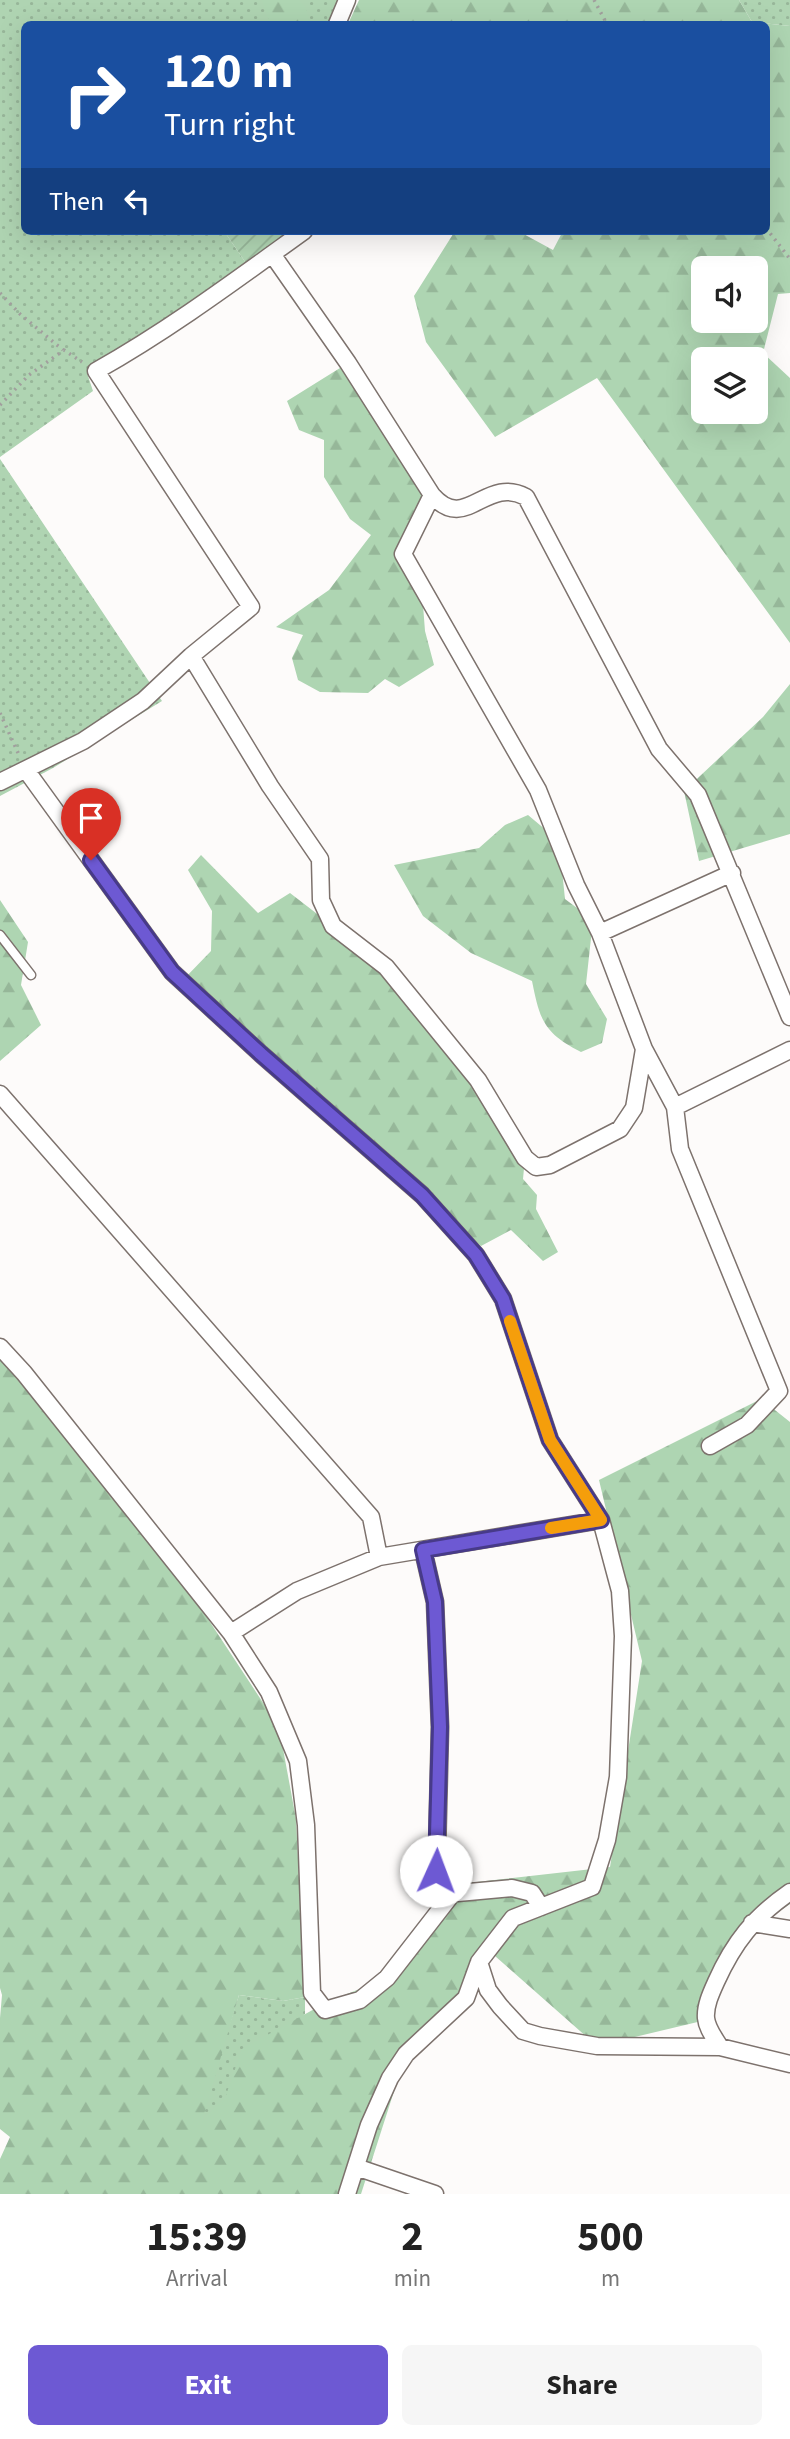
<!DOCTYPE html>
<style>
:root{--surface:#fff;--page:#f6f6f6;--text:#222;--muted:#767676;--accent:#6d59d3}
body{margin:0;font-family:"Source Sans 3",sans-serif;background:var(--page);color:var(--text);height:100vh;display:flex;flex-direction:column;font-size:26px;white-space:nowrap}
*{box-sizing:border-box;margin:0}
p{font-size:23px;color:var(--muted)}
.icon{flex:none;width:38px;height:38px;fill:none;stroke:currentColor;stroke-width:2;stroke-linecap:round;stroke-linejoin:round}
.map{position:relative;height:2194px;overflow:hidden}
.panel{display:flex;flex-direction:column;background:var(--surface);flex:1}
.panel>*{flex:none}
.banner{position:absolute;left:21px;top:21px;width:749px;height:214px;border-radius:10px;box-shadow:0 7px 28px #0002;background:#1a4fa0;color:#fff;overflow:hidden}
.fabs{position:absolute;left:691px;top:256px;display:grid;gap:14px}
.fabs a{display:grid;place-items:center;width:77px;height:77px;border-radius:10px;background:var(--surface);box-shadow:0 7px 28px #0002;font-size:35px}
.pin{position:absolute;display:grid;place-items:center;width:60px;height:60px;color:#fff;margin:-72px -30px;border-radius:50% 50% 50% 0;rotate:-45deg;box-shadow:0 0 7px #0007}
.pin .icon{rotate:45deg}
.me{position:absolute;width:77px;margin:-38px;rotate:2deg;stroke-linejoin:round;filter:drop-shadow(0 0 5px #0008)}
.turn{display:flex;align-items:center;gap:24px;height:147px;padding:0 28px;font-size:32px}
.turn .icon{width:91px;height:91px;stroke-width:2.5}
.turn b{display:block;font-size:49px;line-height:60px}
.then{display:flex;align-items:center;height:66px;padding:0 28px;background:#0003;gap:14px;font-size:26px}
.eta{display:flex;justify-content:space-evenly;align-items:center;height:119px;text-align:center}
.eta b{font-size:42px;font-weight:700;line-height:49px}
.primary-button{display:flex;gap:14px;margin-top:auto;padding:14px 28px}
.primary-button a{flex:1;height:80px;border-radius:10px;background:var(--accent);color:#fff;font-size:28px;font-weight:700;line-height:80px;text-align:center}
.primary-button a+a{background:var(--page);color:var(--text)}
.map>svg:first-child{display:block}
.grass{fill:url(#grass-dots)}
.forest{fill:url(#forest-firs);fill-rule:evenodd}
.garden{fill:url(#garden-furrows)}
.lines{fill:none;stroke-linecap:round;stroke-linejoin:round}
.service-casing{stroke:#7d726d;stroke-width:11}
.minor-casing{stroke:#7d726d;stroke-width:19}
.path{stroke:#a19f9d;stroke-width:3.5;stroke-dasharray:2 5;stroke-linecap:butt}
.service{stroke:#fff;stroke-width:8}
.minor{stroke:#fff;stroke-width:16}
.route-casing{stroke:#473a89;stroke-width:18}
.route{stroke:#6d59d3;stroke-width:12}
.slow{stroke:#f59e0b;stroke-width:12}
</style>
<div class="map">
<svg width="790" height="2194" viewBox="0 0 790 2194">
<defs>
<pattern id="grass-dots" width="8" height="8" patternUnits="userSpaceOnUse" patternTransform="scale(1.75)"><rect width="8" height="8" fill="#afd4b2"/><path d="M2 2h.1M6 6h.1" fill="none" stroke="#97b699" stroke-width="1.8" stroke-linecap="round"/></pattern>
<pattern id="forest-firs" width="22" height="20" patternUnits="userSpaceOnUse" patternTransform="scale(1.75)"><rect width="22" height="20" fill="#aed5b2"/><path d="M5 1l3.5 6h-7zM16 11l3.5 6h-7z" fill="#96b799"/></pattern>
<pattern id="garden-furrows" width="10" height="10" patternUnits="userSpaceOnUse" patternTransform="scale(1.75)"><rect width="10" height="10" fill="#afd4b2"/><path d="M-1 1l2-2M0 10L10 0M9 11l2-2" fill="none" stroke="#97b699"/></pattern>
</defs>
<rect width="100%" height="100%" fill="#fdfbfa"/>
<path class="grass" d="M 0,0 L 347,0 L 334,24 L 24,24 L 24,231 L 224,231 L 248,266 L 87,373 L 93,391 L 0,457 Z
M 739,0 L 790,0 L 790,26 L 752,22 Z
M 0,459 L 162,701 L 53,768 L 0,796 Z
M 239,1995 L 283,2001 L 305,1997 L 305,2014 L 270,2052 L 236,2163 L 121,2194 L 226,2036 Z"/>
<path class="forest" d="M 262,0 L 298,0 L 305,6 L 311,24 L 270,24 Z
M 359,0 L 739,0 L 752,22 L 790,26 L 790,293 L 778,294 L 763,353 L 790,378 L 790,643 L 597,378 L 495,437 L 426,342 L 414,296 L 455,231 L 518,231 L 553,250 L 563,231 L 766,231 L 766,24 L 348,24 ZM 704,268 L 756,268 L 756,320 L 704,320 ZM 704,359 L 756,359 L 756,411 L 704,411 Z
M 348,363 L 432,495 L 403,554 L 423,605 L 425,631 L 434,665 L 399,687 L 385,679 L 368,693 L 320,692 L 298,680 L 292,658 L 303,635 L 276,627 L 329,590 L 371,535 L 350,519 L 324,477 L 324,440 L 299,430 L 287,401 Z
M 790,684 L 790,834 L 699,861 L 684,791 L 763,717 Z
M 528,815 L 559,841 L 565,899 L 593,920 L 586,984 L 607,1019 L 602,1043 L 581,1052 C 544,1033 540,1021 532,981 L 471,953 L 423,916 L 394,865 L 479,848 L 505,825 Z
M 201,855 L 258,913 L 290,893 L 386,967 L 478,1080 L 525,1158 L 523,1179 L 537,1195 L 536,1209 L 558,1252 L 543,1261 L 511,1230 L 481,1246 L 261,1054 L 182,981 L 211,951 L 212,911 L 188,870 Z
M 0,900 L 28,942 L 21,985 L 41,1025 L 0,1061 Z
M 0,1357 L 35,1395 L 206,1616 L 279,1727 L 296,1819 L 305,1997 L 283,2001 L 239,1995 L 202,2121 L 225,2098 L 242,2049 L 327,2002 L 387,1978 L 459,1884 L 610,1867 L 642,1661 L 599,1480 L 761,1399 L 790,1422 L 790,1904 L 737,1940 L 706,2020 L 597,2046 L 495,1956 L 406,2054 L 361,2194 L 0,2194 L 0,2159 L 10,2137 L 0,2129 L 0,2018 L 2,1995 L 0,1988 Z"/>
<path class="garden" d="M 224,231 L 293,231 L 248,266 Z"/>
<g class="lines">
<g class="service-casing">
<path id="service" d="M 0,935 L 31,975"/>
</g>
<g class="minor-casing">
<path id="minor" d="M 337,24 L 347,0
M 272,254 L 348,363 L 432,495 C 466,534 485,475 526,497 L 659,749 L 698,795 L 790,1017
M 432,495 L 403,554 L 538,790 L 576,885 L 600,933 L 644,1049 L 675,1107 L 680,1149 L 779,1391 L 747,1425 L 710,1446
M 191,656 L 270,786 L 320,859 L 321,900 L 333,926 L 386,967 L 478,1080 L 525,1158 L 536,1167 L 550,1165 L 620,1129 L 634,1108 L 644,1049
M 26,770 L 172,972 L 261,1054 L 422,1195 L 476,1255 L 503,1299 L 550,1440 L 601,1520 L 620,1591 L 623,1636 L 618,1777 L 607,1840 L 592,1887 L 513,1918 L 479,1962 L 466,1998 L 406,2054 L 390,2078 L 369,2125 L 347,2194
M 0,782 L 83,741 L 143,701 L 191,656 L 251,607 L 96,371 C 169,330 236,280 304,231
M 600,933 L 732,873
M 0,1094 L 371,1517 L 379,1557 L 601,1520
M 675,1107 L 790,1050
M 0,1347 L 24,1373 L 231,1633 L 297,1591 L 379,1557
M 423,1550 L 435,1602 L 440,1727 L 436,1895 L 512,1888 L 532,1893 L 541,1907
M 231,1633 L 269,1692 L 298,1761 L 306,1825 L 312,1993 L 325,2010 L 360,2000 L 387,1978 L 453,1893
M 752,1923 L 790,1929
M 479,1962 L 488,1990 L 500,2006 L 523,2031 L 540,2036 L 597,2046 L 720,2047 L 790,2064
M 720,2047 C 715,2038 707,2029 706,2018 C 705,2006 711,1993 716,1982 C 734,1942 754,1917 790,1892
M 356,2167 L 435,2194"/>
</g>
<path class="path" d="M 594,0 L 607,24
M 766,228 L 790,259
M 0,293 L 20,314 L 63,350
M 0,405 L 29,375 L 64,350 L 82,362
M 0,713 L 19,755"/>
<use href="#service" class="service"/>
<use href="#minor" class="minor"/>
</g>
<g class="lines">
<g class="route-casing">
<path id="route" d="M 91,860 L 172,972 L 261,1054 L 422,1195 L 476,1255 L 503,1299 L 550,1440 L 601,1520 L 423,1550 L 435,1602 L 440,1727 L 436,1871"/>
</g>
<use href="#route" class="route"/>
<path class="slow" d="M 510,1321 L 550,1440 L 601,1520 L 551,1528"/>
</g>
</svg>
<div class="fabs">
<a><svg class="icon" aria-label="sound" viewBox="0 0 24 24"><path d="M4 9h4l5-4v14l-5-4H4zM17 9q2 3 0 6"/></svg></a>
<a><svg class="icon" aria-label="layers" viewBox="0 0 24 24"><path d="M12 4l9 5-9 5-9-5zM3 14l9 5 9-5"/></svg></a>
</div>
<div class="pin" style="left:91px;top:860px;background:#d93025"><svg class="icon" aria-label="arrive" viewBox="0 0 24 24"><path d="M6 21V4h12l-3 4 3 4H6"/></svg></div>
<svg class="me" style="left:436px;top:1871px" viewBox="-20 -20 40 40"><circle r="19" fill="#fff"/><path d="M0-13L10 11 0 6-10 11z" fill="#6d59d3"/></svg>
<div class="banner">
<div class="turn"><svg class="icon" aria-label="right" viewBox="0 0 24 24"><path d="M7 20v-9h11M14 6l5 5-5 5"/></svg><div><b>120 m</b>Turn right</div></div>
<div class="then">Then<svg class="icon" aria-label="left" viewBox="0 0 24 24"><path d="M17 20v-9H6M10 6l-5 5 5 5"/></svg></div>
</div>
</div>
<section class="panel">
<div class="eta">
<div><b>15:39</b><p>Arrival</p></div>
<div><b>2</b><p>min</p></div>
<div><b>500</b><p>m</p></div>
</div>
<div class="primary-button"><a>Exit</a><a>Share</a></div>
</section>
